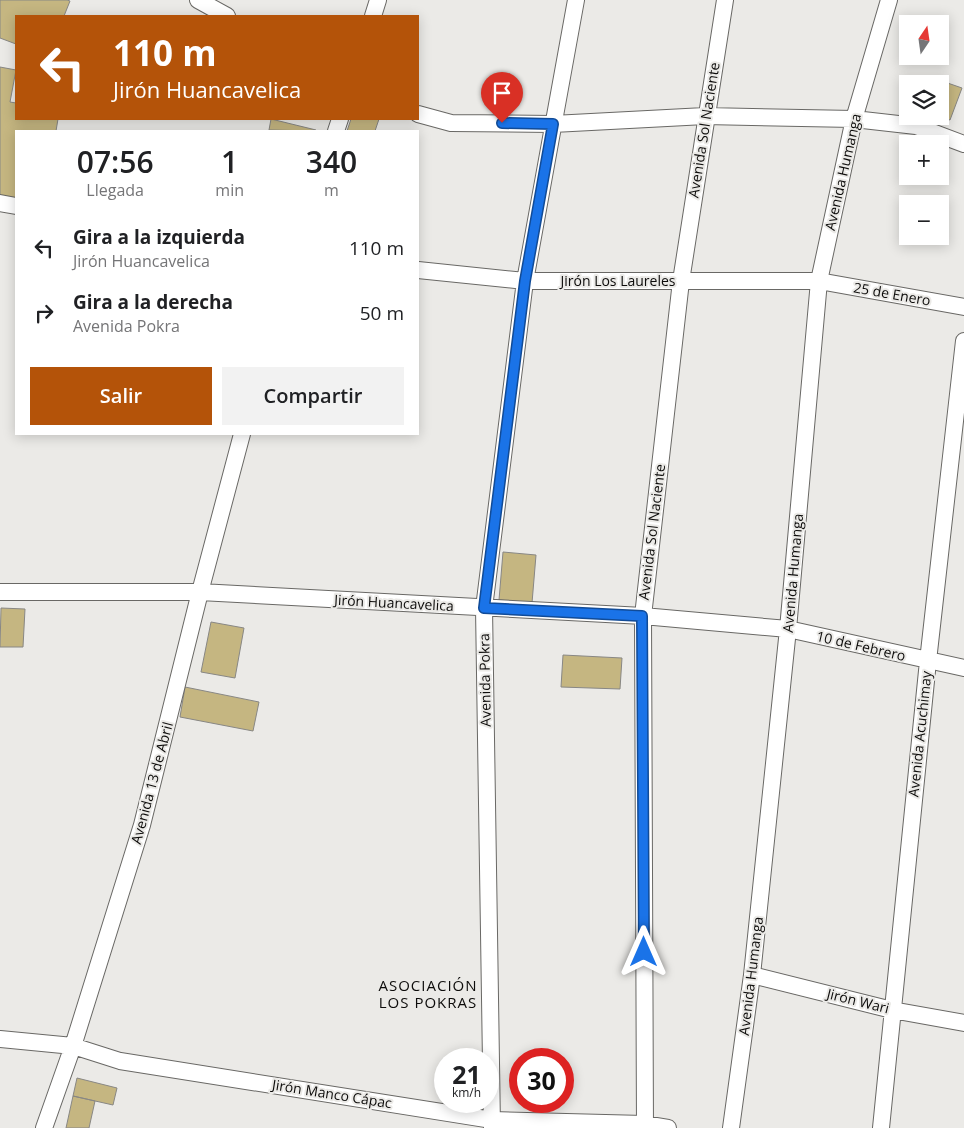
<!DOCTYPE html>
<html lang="es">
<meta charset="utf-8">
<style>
:root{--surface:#fff;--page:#f2f2f2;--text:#202124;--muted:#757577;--accent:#b45309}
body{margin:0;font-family:"Open Sans",sans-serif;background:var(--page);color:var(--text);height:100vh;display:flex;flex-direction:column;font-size:19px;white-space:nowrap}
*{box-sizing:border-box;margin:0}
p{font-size:16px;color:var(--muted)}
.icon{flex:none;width:28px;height:28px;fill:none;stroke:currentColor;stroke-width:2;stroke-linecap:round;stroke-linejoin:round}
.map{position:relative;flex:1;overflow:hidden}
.details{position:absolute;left:15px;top:130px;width:404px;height:305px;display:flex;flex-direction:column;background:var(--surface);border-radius:0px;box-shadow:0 2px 12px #0003}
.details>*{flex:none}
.banner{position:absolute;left:15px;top:15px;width:404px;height:105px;border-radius:0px;box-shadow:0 2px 12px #0003;background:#b45309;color:#fff;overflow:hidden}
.needle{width:32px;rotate:13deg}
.tools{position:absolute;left:899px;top:15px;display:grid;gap:10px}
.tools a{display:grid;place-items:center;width:50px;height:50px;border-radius:0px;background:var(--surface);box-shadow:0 2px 12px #0003;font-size:25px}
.speed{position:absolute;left:434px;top:1048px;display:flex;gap:10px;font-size:25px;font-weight:700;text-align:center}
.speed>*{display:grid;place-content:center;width:65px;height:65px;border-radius:50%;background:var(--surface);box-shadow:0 2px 12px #0003;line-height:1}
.speed small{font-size:12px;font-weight:400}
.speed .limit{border:8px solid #d22;background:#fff;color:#111}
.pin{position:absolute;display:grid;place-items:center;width:42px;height:42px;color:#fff;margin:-51px -21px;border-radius:50% 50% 50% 0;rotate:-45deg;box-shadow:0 0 5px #0007}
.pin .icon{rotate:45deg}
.me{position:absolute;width:55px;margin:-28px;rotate:0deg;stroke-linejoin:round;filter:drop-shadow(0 0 4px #0008)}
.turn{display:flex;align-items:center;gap:18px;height:105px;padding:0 15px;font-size:22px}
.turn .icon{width:65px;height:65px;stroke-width:2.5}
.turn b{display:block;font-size:35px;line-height:42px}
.eta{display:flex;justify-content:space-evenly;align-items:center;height:85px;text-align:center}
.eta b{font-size:30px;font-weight:600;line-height:35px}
.cta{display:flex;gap:10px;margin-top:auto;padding:10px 15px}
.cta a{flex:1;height:58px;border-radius:0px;background:var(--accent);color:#fff;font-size:20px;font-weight:600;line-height:58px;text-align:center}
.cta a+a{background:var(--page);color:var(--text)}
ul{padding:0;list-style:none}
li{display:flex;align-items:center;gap:15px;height:65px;padding:0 15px}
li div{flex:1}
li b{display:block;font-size:19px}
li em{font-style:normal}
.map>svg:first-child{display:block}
.building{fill:#c5b681;stroke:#888784}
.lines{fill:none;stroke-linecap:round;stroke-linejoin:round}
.minor-casing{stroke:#696865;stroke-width:18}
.minor{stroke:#fff;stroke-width:16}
.route-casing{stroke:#114b97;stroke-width:12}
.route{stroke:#1a73e8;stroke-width:9}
.labels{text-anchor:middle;stroke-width:4;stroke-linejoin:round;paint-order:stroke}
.street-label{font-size:14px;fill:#0d0c0b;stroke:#ebeae7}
.neighbourhood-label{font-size:15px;letter-spacing:1px;fill:#0d0c0b;stroke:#ebeae7}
</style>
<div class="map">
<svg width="964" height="1128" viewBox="0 0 964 1128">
<rect width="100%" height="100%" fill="#ebeae7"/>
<path class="building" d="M 0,0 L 67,0 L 70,1 L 64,16 L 16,16 L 16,44 L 0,38 Z
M 0,67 L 16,70 L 10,102 L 16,103 L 16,119 L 58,119 L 56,131 L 16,131 L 16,200 L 0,196 Z
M 936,79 L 962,88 L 950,120 L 939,116 L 940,84 L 934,84 Z
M 271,119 L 316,130 L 316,131 L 269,130 Z
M 351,119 L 379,119 L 375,131 L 347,131 Z
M 503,552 L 536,555 L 532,603 L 499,600 Z
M 1,608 L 25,609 L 23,647 L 0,647 Z
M 211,622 L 244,628 L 235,678 L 201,672 Z
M 563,655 L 622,658 L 620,689 L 561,687 Z
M 185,687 L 259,702 L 253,731 L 180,717 Z
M 77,1078 L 117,1088 L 113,1105 L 73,1096 Z
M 73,1096 L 95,1101 L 89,1128 L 66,1128 Z"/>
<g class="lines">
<g class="minor-casing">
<path id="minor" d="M 198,0 L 227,16
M 373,16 L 378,0
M 418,114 L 451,123 L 553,124 L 705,116 L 854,119 L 916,126 L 964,144
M 336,131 L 340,119
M 0,203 L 16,206
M 418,270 L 525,281 L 819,281 L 964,307
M 0,592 L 200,592 L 643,616 L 788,629 L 964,668
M 752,975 L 892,1010 L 964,1023
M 0,1039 L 73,1046 L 120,1061 L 492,1120 L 644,1124 L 668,1128
M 44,1128 L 73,1046 L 142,825 L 200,592 L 242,434
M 492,1128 L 484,608 L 525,281 L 576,0
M 645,1128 L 643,616 L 681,281 L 725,0
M 731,1128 L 752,975 L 788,629 L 819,281 L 854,119 L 889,0
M 881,1128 L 928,661 L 964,341"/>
</g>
<use href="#minor" class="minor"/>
</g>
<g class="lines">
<g class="route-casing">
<path id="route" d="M 502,123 L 553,124 L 525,281 L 484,608 L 642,616 L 644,952"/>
</g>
<use href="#route" class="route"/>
</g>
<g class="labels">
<g class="street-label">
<text transform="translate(704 130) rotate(-81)" y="5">Avenida Sol Naciente</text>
<text transform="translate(843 172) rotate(-77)" y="5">Avenida Humanga</text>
<text x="618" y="286">Jirón Los Laureles</text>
<text transform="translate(892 294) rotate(10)" y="5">25 de Enero</text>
<text transform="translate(652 532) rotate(-83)" y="5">Avenida Sol Naciente</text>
<text transform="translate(793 573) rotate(-85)" y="5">Avenida Humanga</text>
<text transform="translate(394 603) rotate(3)" y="5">Jirón Huancavelica</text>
<text transform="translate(861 646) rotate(13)" y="5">10 de Febrero</text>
<text transform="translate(485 680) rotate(-91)" y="5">Avenida Pokra</text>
<text transform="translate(920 734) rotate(-84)" y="5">Avenida Acuchimay</text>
<text transform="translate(152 783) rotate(-75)" y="5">Avenida 13 de Abril</text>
<text transform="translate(751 976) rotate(-83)" y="5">Avenida Humanga</text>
<text transform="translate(858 1001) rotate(14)" y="5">Jirón Wari</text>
<text transform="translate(332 1094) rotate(9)" y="5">Jirón Manco Cápac</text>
</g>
<g class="neighbourhood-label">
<text x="428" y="991">ASOCIACIÓN<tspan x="428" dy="17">LOS POKRAS</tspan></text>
</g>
</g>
</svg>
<div class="tools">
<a><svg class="needle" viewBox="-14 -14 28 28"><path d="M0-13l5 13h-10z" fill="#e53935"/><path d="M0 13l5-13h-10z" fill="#757577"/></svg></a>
<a><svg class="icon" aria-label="layers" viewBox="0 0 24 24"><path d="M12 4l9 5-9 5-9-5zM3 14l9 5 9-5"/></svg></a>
<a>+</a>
<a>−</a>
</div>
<div class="speed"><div>21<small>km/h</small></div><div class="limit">30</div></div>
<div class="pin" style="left:502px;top:123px;background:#d93025"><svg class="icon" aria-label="arrive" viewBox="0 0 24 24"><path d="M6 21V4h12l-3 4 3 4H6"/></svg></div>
<svg class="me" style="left:644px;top:952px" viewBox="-20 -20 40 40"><path d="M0-17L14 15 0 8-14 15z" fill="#1a73e8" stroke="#fff" stroke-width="4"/></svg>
<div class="banner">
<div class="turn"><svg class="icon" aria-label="left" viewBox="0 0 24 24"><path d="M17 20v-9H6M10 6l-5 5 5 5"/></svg><div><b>110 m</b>Jirón Huancavelica</div></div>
</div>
<section class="details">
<div class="eta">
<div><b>07:56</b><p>Llegada</p></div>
<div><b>1</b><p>min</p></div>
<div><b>340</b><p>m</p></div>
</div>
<ul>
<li><svg class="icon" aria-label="left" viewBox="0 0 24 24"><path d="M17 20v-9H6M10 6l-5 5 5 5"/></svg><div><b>Gira a la izquierda</b><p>Jirón Huancavelica</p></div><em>110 m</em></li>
<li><svg class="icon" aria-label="right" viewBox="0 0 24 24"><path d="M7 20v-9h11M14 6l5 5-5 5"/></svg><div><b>Gira a la derecha</b><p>Avenida Pokra</p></div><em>50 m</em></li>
</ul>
<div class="cta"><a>Salir</a><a>Compartir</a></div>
</section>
</div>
